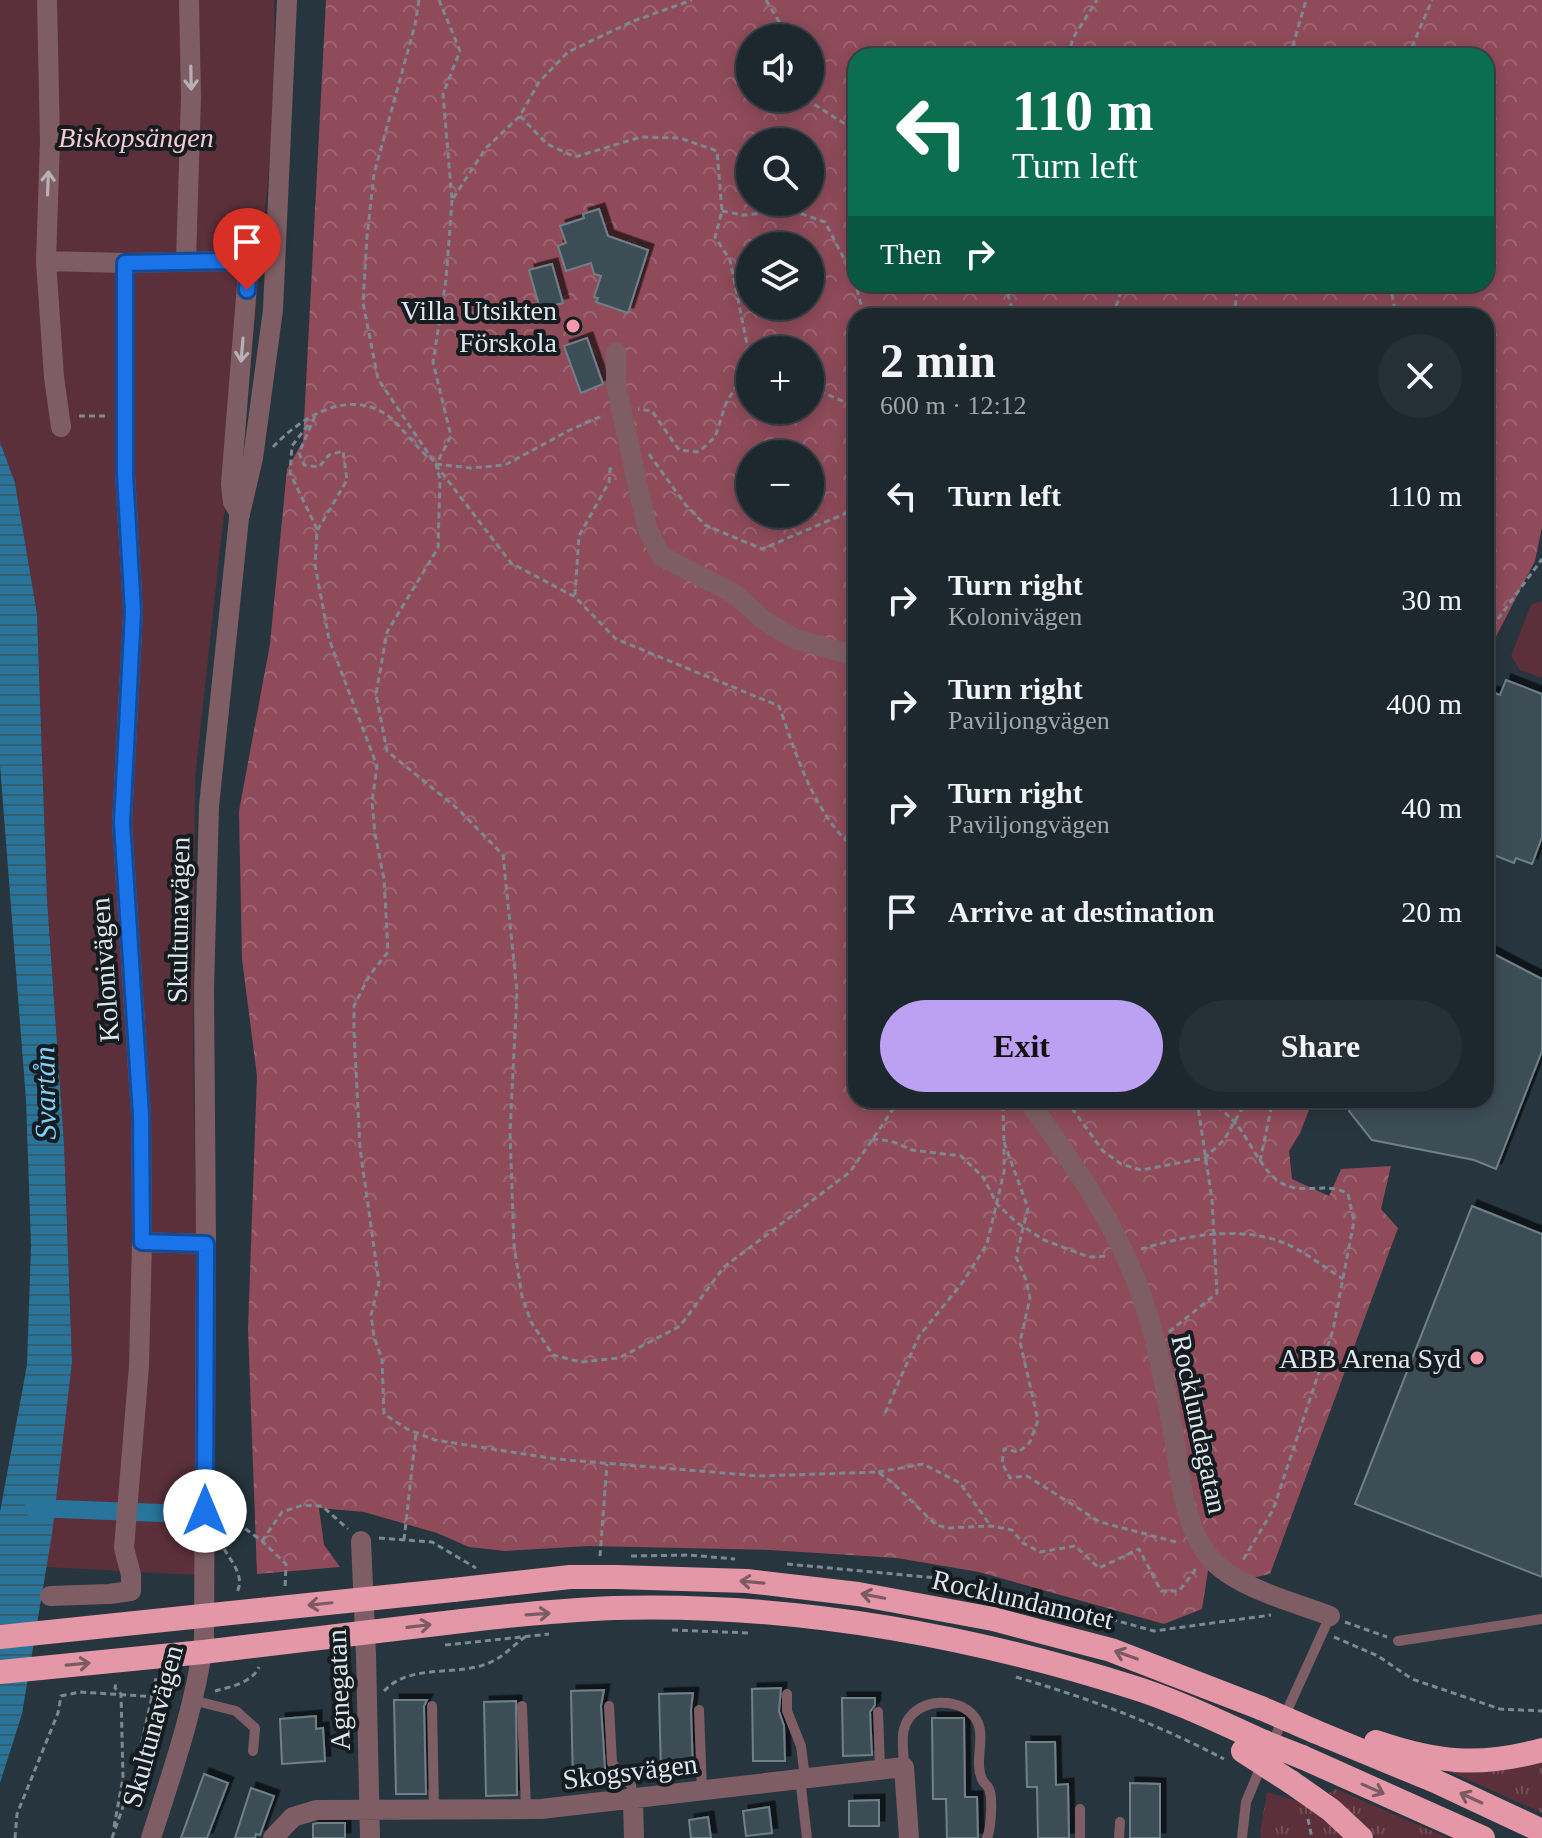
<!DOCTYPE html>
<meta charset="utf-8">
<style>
:root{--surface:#1d282e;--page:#253036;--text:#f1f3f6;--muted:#a0a6aa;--line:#3b444a;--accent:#bca0f2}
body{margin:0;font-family:"Times New Roman",serif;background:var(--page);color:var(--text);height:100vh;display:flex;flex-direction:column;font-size:30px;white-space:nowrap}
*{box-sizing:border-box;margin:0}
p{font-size:26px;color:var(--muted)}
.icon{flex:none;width:44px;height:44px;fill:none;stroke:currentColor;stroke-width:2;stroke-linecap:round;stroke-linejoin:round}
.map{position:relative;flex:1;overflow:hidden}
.sheet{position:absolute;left:848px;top:308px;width:646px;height:800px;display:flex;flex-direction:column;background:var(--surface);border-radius:24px;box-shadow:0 4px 20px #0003,0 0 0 2px var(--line)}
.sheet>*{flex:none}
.hud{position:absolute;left:848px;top:48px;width:646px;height:244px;border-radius:24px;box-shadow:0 4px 20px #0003,0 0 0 2px var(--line);background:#0b6e4f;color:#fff;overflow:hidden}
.controls{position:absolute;left:736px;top:24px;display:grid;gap:16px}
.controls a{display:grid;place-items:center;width:88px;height:88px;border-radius:50%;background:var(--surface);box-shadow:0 4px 20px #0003,0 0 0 2px var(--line);font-size:40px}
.pin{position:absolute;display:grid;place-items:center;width:68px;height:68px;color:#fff;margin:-82px -34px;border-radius:50% 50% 50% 0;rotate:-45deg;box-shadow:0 0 8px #0007}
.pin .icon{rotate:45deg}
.me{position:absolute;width:88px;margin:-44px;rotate:0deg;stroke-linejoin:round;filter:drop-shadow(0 0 6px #0008)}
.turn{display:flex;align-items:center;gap:28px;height:168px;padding:0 32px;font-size:36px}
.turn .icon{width:104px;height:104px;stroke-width:2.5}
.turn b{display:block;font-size:56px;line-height:68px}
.then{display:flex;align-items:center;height:76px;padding:0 32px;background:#0003;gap:16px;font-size:30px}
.round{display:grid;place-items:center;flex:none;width:84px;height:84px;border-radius:42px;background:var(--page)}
.overview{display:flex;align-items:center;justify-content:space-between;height:136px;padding:0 32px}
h1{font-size:48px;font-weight:800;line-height:60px}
.button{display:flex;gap:16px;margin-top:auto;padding:16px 32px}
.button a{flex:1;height:92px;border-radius:48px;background:var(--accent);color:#111;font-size:32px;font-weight:800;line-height:92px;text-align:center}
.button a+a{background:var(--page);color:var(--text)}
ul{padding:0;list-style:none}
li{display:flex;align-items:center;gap:24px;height:104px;padding:0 32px}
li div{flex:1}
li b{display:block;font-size:30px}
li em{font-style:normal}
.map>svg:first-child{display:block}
.grass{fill:url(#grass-tufts)}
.forest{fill:url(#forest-crowns);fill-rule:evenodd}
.garden{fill:#5b303a}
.water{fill:url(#water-rules)}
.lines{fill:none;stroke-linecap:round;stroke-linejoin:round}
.canal{stroke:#28749a;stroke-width:18}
.building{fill:#3e4d56;stroke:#708089;stroke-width:2;filter:url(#shadow)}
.path{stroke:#7d8890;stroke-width:3;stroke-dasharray:6 4;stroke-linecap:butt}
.service{stroke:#7e5e64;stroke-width:10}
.minor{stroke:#7e5e64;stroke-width:20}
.tertiary{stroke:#7e5e64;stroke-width:20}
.motorway{stroke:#e497a6;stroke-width:24}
.path-bridge{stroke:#7d8890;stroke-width:3;stroke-dasharray:6 4;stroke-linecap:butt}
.motorway-bridge{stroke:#e497a6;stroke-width:24}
.oneway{stroke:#b8b0b6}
.oneway2{stroke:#7c5a63}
.route-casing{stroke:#114b97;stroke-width:20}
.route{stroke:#1a73e8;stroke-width:14}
.poi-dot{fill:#f29aac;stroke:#151c20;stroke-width:3}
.labels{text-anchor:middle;stroke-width:8;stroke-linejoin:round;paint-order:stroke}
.park-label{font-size:28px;font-style:italic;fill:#f5cad1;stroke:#151c20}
.poi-label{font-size:28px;fill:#dfe7ed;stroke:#151c20;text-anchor:end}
.street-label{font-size:28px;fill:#dfe7ed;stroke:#151c20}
.water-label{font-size:30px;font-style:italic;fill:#81cffb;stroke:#151c20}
</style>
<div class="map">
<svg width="1542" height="1838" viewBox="0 0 1542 1838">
<defs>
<pattern id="grass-tufts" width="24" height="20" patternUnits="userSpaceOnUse" patternTransform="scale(2)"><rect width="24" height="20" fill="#5b303a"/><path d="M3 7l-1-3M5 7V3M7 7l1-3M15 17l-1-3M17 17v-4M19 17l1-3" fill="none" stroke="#724e57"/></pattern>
<pattern id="forest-crowns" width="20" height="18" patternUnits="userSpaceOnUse" patternTransform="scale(2)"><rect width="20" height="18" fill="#8f4b5a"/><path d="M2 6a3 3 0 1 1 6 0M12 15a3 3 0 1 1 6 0" fill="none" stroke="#9e6572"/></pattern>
<pattern id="water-rules" width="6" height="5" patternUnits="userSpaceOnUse" patternTransform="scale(2)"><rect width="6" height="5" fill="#28749a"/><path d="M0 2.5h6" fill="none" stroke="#365c70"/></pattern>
<filter id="shadow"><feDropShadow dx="5.5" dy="-5.5" stdDeviation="0" flood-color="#0009"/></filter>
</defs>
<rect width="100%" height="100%" fill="#27353e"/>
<path class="grass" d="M 1542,1759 L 1542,1813 L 1449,1771 L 1506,1770 Z
M 1336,1789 L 1448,1838 L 1376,1838 L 1329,1793 Z
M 1267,1792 L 1307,1804 L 1346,1838 L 1261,1838 L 1260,1832 Z"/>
<path class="forest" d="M 326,0 L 1542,0 L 1542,527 L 1535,561 L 1486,656 L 1486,316 L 856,316 L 856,1100 L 1313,1100 L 1300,1133 L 1289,1151 L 1292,1179 L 1329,1196 L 1341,1169 L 1391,1166 L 1381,1209 L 1398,1228 L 1270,1574 L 1243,1580 L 1210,1558 L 1202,1609 L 1164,1624 L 979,1572 L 897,1558 L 770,1550 L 589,1546 L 505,1551 L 469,1547 L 437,1533 L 364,1512 L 319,1508 L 324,1545 L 340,1567 L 257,1574 L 248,1329 L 257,1076 L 242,959 L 239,811 L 270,644 L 287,469 L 303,441 ZM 750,38 L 810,38 L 810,98 L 750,98 ZM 856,56 L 1486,56 L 1486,284 L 856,284 ZM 750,142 L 810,142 L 810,202 L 750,202 ZM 750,246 L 810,246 L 810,306 L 750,306 ZM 750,350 L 810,350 L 810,410 L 750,410 ZM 750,454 L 810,454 L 810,514 L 750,514 Z"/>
<path class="garden" d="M 0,0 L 274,0 L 275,103 L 248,392 L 223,522 L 195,778 L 193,1047 L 197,1285 L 196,1575 L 46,1567 L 72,1362 L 64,1144 L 47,899 L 37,614 L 15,483 L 0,442 Z
M 1542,601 L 1542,678 L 1520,670 L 1511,656 L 1529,610 L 1532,604 Z"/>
<path class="water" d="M 0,442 L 15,483 L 37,614 L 47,899 L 64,1144 L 72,1362 L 52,1534 L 22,1714 L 0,1783 L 0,1512 L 27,1365 L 31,1246 L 26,1100 L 0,765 Z"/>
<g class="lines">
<path class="canal" d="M 33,1508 L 186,1514"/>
</g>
<path class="building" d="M 599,209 L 608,236 L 648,250 L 628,313 L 596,302 L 598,298 L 594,297 L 601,276 L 594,274 L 591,263 L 566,271 L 558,246 L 566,243 L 560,226 L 584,218 L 583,214 Z
M 552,264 L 563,303 L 540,309 L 529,270 Z
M 587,338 L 603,384 L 581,393 L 564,346 Z
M 1506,680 L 1542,694 L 1542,837 L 1532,864 L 1516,858 L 1514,863 L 1486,852 L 1486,709 L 1492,692 L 1500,695 Z
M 1486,950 L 1542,979 L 1542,1051 L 1496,1169 L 1474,1160 L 1372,1140 L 1349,1111 L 1354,1100 L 1486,1100 Z
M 1472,1206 L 1542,1234 L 1542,1577 L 1355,1504 Z
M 781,1688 L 779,1711 L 784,1726 L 785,1761 L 753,1761 L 752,1689 Z
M 604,1690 L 601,1706 L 606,1784 L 573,1785 L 571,1691 Z
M 693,1693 L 691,1710 L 693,1773 L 661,1774 L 659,1694 Z
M 842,1698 L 875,1698 L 875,1705 L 870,1712 L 872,1755 L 843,1756 Z
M 394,1700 L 427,1700 L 424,1706 L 426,1794 L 396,1794 Z
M 516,1701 L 517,1795 L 486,1796 L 484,1702 Z
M 316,1716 L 316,1729 L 323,1728 L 325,1761 L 282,1764 L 280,1719 Z
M 932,1718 L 964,1718 L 965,1797 L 977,1797 L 978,1838 L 947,1838 L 946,1799 L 933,1799 Z
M 1026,1742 L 1055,1742 L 1056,1785 L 1068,1784 L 1069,1838 L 1038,1838 L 1037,1787 L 1027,1787 Z
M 204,1774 L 228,1783 L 207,1838 L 181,1838 Z
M 1130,1783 L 1160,1784 L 1160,1838 L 1130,1838 Z
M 251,1788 L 274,1796 L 260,1835 L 256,1834 L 255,1838 L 235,1838 Z
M 879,1800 L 879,1826 L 849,1826 L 849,1801 Z
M 769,1807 L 772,1833 L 746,1836 L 743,1811 Z
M 708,1817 L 711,1838 L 691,1838 L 689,1820 Z
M 318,1823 L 345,1823 L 345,1838 L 313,1838 L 313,1824 Z"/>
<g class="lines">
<path class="path" d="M 419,0 L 415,25 L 374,174 L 367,236 L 363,303 L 378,379 L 436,465 L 511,563 L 575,597 L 616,639 L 779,706 C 796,754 815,817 856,849
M 439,0 L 460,51 L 443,94 L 452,200 L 486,148 L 520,116 L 539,82 L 568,52 L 631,22 L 692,0
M 766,0 L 789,38
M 1068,56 L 1073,38 L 1097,0
M 1290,56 L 1306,0
M 1408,56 L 1432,0
M 810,96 L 812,103 L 856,131
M 520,116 L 547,144 L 575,157 L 641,137 L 680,138 L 717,151 L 722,211 L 715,237 L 730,260 L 749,354 L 744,374 L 726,403 L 715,437 L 699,452 L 679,450 L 652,411 L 638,409
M 452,200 L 446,280 L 433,362 L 451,436 L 436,465 L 440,479 L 438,548 L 387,632 L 376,694 L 387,751 L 458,809 L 503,855 L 517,992 L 510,1132 L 514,1246 L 522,1296 L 531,1322 L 553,1355 L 581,1362 L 619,1358 L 680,1326 L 724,1267 L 850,1172 L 896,1105 L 895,1100
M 722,211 L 743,215 L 793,211 L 825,222 L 854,278 L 864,316
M 1005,284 L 1014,316
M 1390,284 L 1396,316
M 1113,316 L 1120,294 L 1120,284
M 1234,316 L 1238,284
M 810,387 L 856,407
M 79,416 L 107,416
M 315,416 L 299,453 L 304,465 L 319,467 L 329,455 L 343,451 L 347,480 L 317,531 L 315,565 L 329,639 L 377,766 L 372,802 L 375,834 L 384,879 L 388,952 L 369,976 L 354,1006 L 354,1032 L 360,1148 L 379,1283 L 371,1315 L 374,1337 L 382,1359 L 384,1414 L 407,1429 L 435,1440 L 556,1459 L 759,1476 L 878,1472 L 893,1483 L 936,1525 L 948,1528 L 991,1526 L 1012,1530 L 1023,1543 L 1040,1552 L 1075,1546 L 1099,1568 L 1139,1549 L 1161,1591 L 1179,1591 L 1194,1572 L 1195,1568
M 308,425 L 292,446 L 290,473 L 317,529
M 273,447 C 303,415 353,386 392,419 C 405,431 416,447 430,459
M 649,454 L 685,504 L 705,525 L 762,549 L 856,509
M 436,464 L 471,468 L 505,465 L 570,430 L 604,415
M 575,595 L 579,536 L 609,482 L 610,469 L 616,467
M 1486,635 L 1542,559
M 1066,1100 L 1103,1151 L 1121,1164 L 1141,1170 L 1205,1158 L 1224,1140 L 1247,1100
M 1209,1100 C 1219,1108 1230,1116 1237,1125 C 1250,1141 1264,1175 1283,1184 C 1305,1195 1328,1181 1348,1194 L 1354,1221 L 1333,1330 L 1273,1510 L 1243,1560
M 872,1139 L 891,1141 L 912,1150 L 961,1156 L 983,1177 L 997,1204 L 1016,1222 L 1044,1240 L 1089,1257 L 1106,1256
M 1004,1141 L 1003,1110 L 1006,1100
M 1004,1142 L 1028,1208 L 1016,1257 L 1026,1280 L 1030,1298 L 1020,1342 L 1038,1420 L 1030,1442 L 1019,1452 L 1004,1449 L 1002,1463 L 1010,1478 L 1027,1476 L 1100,1522 L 1180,1543
M 1260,1161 L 1273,1100
M 1141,1249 C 1184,1236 1240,1225 1284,1243 C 1304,1251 1324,1267 1343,1279
M 1169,1332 L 1217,1293 L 1212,1200 L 1197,1100
M 885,1413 L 919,1336 L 963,1282 L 987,1244 L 1004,1172 L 1004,1148
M 878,1472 L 923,1464 L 960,1483 L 990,1525
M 221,1511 L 262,1541 L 286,1564 L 285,1589
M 379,1538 L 432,1542 L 476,1568
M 404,1540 L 416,1433
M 262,1541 L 282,1512 L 303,1505 L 322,1506 L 348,1529
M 224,1549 C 232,1562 245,1577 237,1592
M 600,1556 L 607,1464
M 631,1556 L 689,1555 L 735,1559
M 787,1564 L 937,1578 L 998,1588 L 1154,1631 L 1271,1615
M 1345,1622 L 1387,1637
M 672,1630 L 749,1633
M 1334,1637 L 1378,1656 L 1412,1679 L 1500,1709 L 1542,1711
M 465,1643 L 549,1634
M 1016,1677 C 1091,1699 1155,1723 1224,1759
M 215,1691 C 230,1687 252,1683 259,1667
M 384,1691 C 412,1661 461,1679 495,1660 C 506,1654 515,1644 525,1637
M 1308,1819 L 1312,1838
M 114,1827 L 123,1778 L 121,1694 L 115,1688 L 116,1682
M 15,1838 L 17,1814 L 58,1713 L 61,1696 L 80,1692 L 173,1698
M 112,1838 L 135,1773 L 156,1678"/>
<path class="service" d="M 1398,1641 L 1542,1619
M 787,1694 L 787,1711 L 801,1746 L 805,1778
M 192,1700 L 236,1711 L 255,1728 L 253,1751
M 432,1706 L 434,1810
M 522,1706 L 526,1809
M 609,1706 L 612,1763 L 631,1785 L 633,1799
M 699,1710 L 702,1791
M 878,1712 L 880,1769
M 1271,1746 L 1330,1616
M 904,1767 C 904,1755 901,1740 904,1729 C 912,1696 965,1694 978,1723 C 985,1739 974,1763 982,1779 C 983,1783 988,1785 989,1789 C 993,1797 991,1829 987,1838
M 800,1778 L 807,1838
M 1080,1838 L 1080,1809
M 1119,1838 L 1120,1822
M 1242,1838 L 1246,1802 L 1262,1764"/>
<path class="minor" d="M 47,0 L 50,141 L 46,261 L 54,377 L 61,427
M 46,261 L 125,263 L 227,261 L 242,265 L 248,272 L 231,484 L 233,502 L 240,514
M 186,261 L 191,96 L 189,0
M 616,352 L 616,385 L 647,528 L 661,556 L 733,593 L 765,621 L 795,639 L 856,656
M 1028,1100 C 1074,1165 1121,1230 1145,1306 C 1159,1348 1166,1393 1174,1437 C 1181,1478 1183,1525 1210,1558 C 1236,1588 1294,1602 1330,1616
M 142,1242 L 206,1244
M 361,1541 L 366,1655 L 370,1838
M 50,1596 L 109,1594 L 131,1591 L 131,1575 L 124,1548 L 139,1366 L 142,1242 L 141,1115 L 122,823 L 133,612 L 125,474 L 125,263
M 633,1799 L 634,1838
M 273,1838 L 293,1817 L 316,1810 L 541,1809 L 904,1767 L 909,1838"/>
<path class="tertiary" d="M 151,1838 C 172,1773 195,1707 204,1639 L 206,1244 L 204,989 L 209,806 L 239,518 L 253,458 L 273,310 L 287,0"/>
<path class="motorway" d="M 453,1590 L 570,1577 L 616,1577 L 747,1581 L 858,1594 L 993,1619 L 1111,1650 L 1261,1708
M 462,1621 C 513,1615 564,1610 614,1608 C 787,1603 964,1634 1129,1686 C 1175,1700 1220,1722 1264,1742
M 1314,1731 L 1435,1781 L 1542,1831
M 1376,1742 C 1438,1763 1479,1767 1542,1750
M 1302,1757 L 1483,1838
M 1291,1782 L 1331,1810 L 1361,1838"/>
<path class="path-bridge" d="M 445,1645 L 465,1643"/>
<path class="motorway-bridge" d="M 0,1637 L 453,1590
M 0,1672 L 203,1652 L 462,1621
M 1261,1708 L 1314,1731
M 1264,1742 L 1302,1757
M 1243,1751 L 1291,1782"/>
</g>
<defs><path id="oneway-shaft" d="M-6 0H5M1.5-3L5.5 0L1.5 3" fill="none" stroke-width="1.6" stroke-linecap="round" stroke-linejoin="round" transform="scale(2)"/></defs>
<g class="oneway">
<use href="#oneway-shaft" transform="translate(191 78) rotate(89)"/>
<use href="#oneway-shaft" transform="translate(48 183) rotate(-88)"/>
<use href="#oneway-shaft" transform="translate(242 350) rotate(95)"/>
</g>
<g class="oneway2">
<use href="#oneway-shaft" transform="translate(752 1582) rotate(-175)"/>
<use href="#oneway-shaft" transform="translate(873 1596) rotate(-169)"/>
<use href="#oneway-shaft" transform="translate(320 1604) rotate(174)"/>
<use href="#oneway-shaft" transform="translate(538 1614) rotate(-4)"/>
<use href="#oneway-shaft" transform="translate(419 1626) rotate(-7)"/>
<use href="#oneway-shaft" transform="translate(1126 1655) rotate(-160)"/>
<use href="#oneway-shaft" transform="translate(78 1664) rotate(-5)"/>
<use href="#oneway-shaft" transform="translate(1373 1789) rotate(24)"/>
<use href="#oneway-shaft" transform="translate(1471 1798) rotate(-155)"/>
</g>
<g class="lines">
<g class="route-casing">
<path id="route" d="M 205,1511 L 206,1244 L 142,1242 L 141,1115 L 122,823 L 133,612 L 125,474 L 125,263 L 227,261 L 242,265 L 248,272 L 247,290"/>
</g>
<use href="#route" class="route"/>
</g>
<g class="poi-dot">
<circle cx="573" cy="326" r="8"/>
<circle cx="1477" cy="1358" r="8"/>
</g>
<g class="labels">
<g class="park-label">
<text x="136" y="147">Biskopsängen</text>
</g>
<g class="poi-label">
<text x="557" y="320">Villa Utsikten<tspan x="557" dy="32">Förskola</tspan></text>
<text x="1461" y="1368">ABB Arena Syd</text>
</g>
<g class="street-label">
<text transform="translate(178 920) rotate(-89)" y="10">Skultunavägen</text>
<text transform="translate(104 970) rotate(-94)" y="10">Kolonivägen</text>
<text transform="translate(1200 1424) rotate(78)" y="10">Rocklundagatan</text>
<text transform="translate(1023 1599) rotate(13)" y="10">Rocklundamotet</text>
<text transform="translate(338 1690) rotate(-92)" y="10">Agnegatan</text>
<text transform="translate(152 1726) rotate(-75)" y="10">Skultunavägen</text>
<text transform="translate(630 1771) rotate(-7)" y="10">Skogsvägen</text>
</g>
<g class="water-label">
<text transform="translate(45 1093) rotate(-91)" y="10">Svartån</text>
</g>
</g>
</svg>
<div class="controls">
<a><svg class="icon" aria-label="sound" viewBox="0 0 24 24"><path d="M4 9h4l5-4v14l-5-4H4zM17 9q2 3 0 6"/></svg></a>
<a><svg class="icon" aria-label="search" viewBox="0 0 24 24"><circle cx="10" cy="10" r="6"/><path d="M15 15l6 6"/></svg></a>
<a><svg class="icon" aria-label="layers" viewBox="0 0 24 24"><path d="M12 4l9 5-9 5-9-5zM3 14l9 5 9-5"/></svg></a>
<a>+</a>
<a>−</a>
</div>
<div class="pin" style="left:247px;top:290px;background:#d93025"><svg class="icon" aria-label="arrive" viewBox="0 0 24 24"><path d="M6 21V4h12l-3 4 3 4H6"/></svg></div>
<svg class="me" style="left:205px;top:1511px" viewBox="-20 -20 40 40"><circle r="19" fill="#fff"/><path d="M0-13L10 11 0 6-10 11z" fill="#1a73e8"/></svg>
<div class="hud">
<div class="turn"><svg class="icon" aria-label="left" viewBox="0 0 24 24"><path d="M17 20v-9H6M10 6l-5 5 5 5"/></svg><div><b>110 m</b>Turn left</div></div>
<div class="then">Then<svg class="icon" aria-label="right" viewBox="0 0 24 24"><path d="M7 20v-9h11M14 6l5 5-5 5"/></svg></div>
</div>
<section class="sheet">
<div class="overview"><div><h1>2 min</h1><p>600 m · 12:12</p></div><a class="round"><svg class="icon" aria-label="close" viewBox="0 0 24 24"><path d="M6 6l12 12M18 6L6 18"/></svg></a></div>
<ul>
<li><svg class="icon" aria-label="left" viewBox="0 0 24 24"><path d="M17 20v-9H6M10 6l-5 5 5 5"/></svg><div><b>Turn left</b></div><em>110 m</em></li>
<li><svg class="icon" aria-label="right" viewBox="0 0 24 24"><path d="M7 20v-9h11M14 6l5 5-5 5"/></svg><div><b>Turn right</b><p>Kolonivägen</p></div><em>30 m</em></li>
<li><svg class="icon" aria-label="right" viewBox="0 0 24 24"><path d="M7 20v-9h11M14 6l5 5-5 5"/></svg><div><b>Turn right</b><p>Paviljongvägen</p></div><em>400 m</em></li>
<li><svg class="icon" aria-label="right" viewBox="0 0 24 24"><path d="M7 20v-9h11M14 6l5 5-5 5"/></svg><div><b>Turn right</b><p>Paviljongvägen</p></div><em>40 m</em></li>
<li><svg class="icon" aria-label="arrive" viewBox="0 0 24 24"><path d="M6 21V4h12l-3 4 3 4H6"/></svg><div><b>Arrive at destination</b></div><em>20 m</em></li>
</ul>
<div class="button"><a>Exit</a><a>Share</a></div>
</section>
</div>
